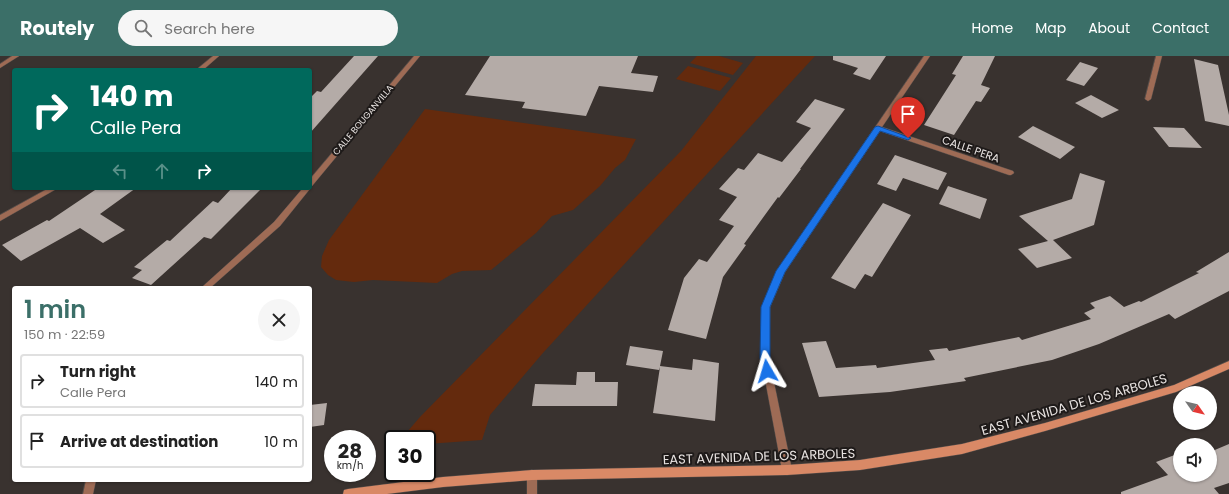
<!DOCTYPE html>
<meta charset="utf-8">
<style>
:root{--surface:#fff;--page:#f6f6f6;--text:#222;--muted:#767676;--line:#e0e0e0;--accent:#3b6f68}
body{margin:0;font-family:Poppins,sans-serif;background:var(--page);color:var(--text);height:100vh;display:flex;flex-direction:column;font-size:15px;white-space:nowrap}
*{box-sizing:border-box;margin:0}
p{font-size:13px;color:var(--muted)}
.icon{flex:none;width:22px;height:22px;fill:none;stroke:currentColor;stroke-width:2;stroke-linecap:round;stroke-linejoin:round}
.map{position:relative;flex:1;overflow:hidden}
.side{position:absolute;left:12px;top:230px;width:300px;height:196px;display:flex;flex-direction:column;background:var(--surface);border-radius:4px;box-shadow:0 1px 3px #0004}
.side>*{flex:none}
.banner{position:absolute;left:12px;top:12px;width:300px;height:122px;border-radius:4px;box-shadow:0 1px 3px #0004;background:#00695c;color:#fff;overflow:hidden}
.needle{width:26px;rotate:124deg}
.controls{position:absolute;left:1173px;top:330px;display:grid;gap:8px}
.controls a{display:grid;place-items:center;width:44px;height:44px;border-radius:50%;background:var(--surface);box-shadow:0 1px 3px #0004;font-size:20px}
.speed{position:absolute;left:324px;top:374px;display:flex;gap:8px;font-size:20px;font-weight:700;text-align:center}
.speed>*{display:grid;place-content:center;width:52px;height:52px;border-radius:50%;background:var(--surface);box-shadow:0 1px 3px #0004;line-height:1}
.speed small{font-size:10px;font-weight:400}
.speed .limit{border:2px solid #111;border-radius:6px;background:#fff;color:#111}
.pin{position:absolute;display:grid;place-items:center;width:34px;height:34px;color:#fff;margin:-41px -17px;border-radius:50% 50% 50% 0;rotate:-45deg;box-shadow:0 0 4px #0007}
.pin .icon{rotate:45deg}
.me{position:absolute;width:44px;margin:-22px;rotate:353deg;stroke-linejoin:round;filter:drop-shadow(0 0 3px #0008)}
.turn{display:flex;align-items:center;gap:14px;height:84px;padding:0 12px;font-size:18px}
.turn .icon{width:52px;height:52px;stroke-width:2.5}
.turn b{display:block;font-size:28px;line-height:34px}
.lanes{display:flex;align-items:center;height:38px;padding:0 12px;background:#0003;justify-content:center;gap:20px;direction:ltr}
.lanes .off{opacity:.35}
.round{display:grid;place-items:center;flex:none;width:42px;height:42px;border-radius:21px;background:var(--page)}
.overview{display:flex;align-items:center;justify-content:space-between;height:68px;padding:0 12px}
h1{font-size:24px;font-weight:600;line-height:30px;color:var(--accent)}
ul{padding:0;list-style:none}
li{display:flex;align-items:center;gap:12px;height:54px;margin:0 8px 6px;padding:0 4px;border:2px solid var(--line);border-radius:4px}
li div{flex:1}
li b{display:block;font-size:15px}
li em{font-style:normal}
header{display:flex;align-items:center;gap:24px;box-sizing:border-box;height:56px;padding:0 20px;background:var(--accent);color:#fff}
header strong{font-size:19px}
nav{display:flex;gap:22px;margin-inline-start:auto;font-size:14px}
.search{width:280px;height:36px;background:var(--page);display:flex;align-items:center;gap:10px;box-sizing:border-box;padding:0 14px;border-radius:22px;color:var(--muted);font-size:15px}
.map>svg:first-child{display:block}
.green{fill:#642a0d}
.building{fill:#b4aba7}
.lines{fill:none;stroke-linecap:round;stroke-linejoin:round}
.street-casing{stroke:#554e4b;stroke-width:1}
.secondary-casing{stroke:#554e4b;stroke-width:1}
.street{fill:#9e6b55;fill-rule:evenodd}
.secondary{fill:#d98966;fill-rule:evenodd}
.route{fill:#1a73e8;stroke:#114b97}
.labels{text-anchor:middle;stroke-width:4;stroke-linejoin:round;paint-order:stroke}
.far-street-label{font-size:9px;fill:#e8e3e1;stroke:#1e1a19}
.street-label{font-size:11px;fill:#e8e3e1;stroke:#1e1a19}
.near-street-label{font-size:13px;fill:#e8e3e1;stroke:#1e1a19}
</style>
<header>
<strong>Routely</strong>
<div class="search"><svg class="icon" aria-label="search" viewBox="0 0 24 24"><circle cx="10" cy="10" r="6"/><path d="M15 15l6 6"/></svg>Search here</div>
<nav><a>Home</a><a>Map</a><a>About</a><a>Contact</a></nav>
</header>
<div class="map">
<svg width="1229" height="438" viewBox="0 0 1229 438">
<rect width="100%" height="100%" fill="#39322f"/>
<path class="green" d="M 697,0 L 719,0 L 743,7 L 733,19 L 690,7 Z
M 756,0 L 815,0 L 542,298 L 490,359 L 482,384 L 427,388 L 427,383 L 401,383 L 420,361 L 681,95 Z
M 688,10 L 731,22 L 720,35 L 676,23 Z
M 425,53 L 636,83 L 625,104 L 615,112 L 600,130 L 573,154 L 552,160 L 536,177 L 491,214 L 462,215 L 452,218 L 437,227 L 373,224 L 354,226 L 336,224 L 328,219 L 321,211 L 322,200 L 329,184 Z"/>
<path class="building" d="M 354,0 L 378,0 L 310,77 L 310,42 L 317,35 L 321,36 Z
M 490,0 L 638,0 L 631,17 L 658,20 L 653,36 L 599,30 L 586,60 L 522,52 L 525,46 L 465,39 Z
M 833,0 L 886,0 L 870,24 L 853,18 L 858,12 L 833,4 Z
M 963,0 L 995,0 L 981,29 L 990,32 L 981,46 L 976,45 L 954,79 L 924,69 L 956,19 L 952,18 Z
M 1194,3 L 1218,9 L 1229,59 L 1229,70 L 1205,65 Z
M 1080,6 L 1098,12 L 1084,30 L 1066,24 Z
M 1091,39 L 1119,54 L 1102,62 L 1075,47 Z
M 815,43 L 845,53 L 800,113 L 801,113 L 779,142 L 778,141 L 744,188 L 746,189 L 723,221 L 706,283 L 668,274 L 684,222 L 699,203 L 707,206 L 734,170 L 719,164 L 737,141 L 719,133 L 738,112 L 744,114 L 758,97 L 782,106 L 811,72 L 796,66 Z
M 1033,70 L 1075,91 L 1060,103 L 1018,81 Z
M 1153,71 L 1184,72 L 1202,92 L 1169,91 Z
M 895,99 L 947,117 L 938,134 L 903,122 L 896,135 L 877,128 Z
M 1080,117 L 1105,125 L 1094,169 L 1053,184 L 1072,202 L 1037,212 L 1018,193 L 1048,185 L 1019,160 L 1072,143 Z
M 948,130 L 987,143 L 980,163 L 939,148 Z
M 98,132 L 136,132 L 100,158 L 125,174 L 103,187 L 80,172 L 21,205 L 2,189 L 47,164 L 49,165 Z
M 232,132 L 262,132 L 211,183 L 204,181 L 151,229 L 132,222 L 142,214 L 134,211 L 167,184 L 170,185 L 213,145 L 218,147 Z
M 883,147 L 911,159 L 872,221 L 865,218 L 855,233 L 831,222 Z
M 1229,196 L 1229,235 L 1175,263 L 1169,258 L 1099,288 L 1052,304 L 964,322 L 966,325 L 890,336 L 819,341 L 802,287 L 826,285 L 836,312 L 876,309 L 877,312 L 935,304 L 929,294 L 947,292 L 949,295 L 1019,281 L 1022,284 L 1091,263 L 1084,257 L 1095,252 L 1090,247 L 1110,240 L 1124,251 L 1139,245 L 1141,246 L 1199,217 L 1196,216 Z
M 630,290 L 663,295 L 660,310 L 692,314 L 693,303 L 719,307 L 715,365 L 653,357 L 660,311 L 659,314 L 626,309 Z
M 577,316 L 595,316 L 595,326 L 618,326 L 617,350 L 532,350 L 535,328 L 576,329 Z
M 327,347 L 324,369 L 310,371 L 310,349 Z
M 1229,388 L 1229,427 L 1214,432 L 1219,438 L 1121,438 L 1121,436 L 1168,419 L 1156,406 L 1180,397 L 1180,419 L 1210,419 L 1210,396 Z"/>
<g class="lines">
<g class="street-casing">
<path id="street" d="M 12,0 L 19,0 L 0,12 L 0,8 Z
M 213,0 L 219,0 L 203,14 L 196,14 Z
M 414,0 L 420,0 L 312,130 L 310,130 L 310,123 Z
M 924,0 L 930,0 L 882,71 L 1013,115 L 1014,117 L 1011,119 L 1009,119 L 880,75 L 785,216 L 770,251 L 769,302 L 792,414 L 791,417 L 787,419 L 783,417 L 782,414 L 761,302 L 762,251 L 778,213 Z
M 1156,0 L 1162,0 L 1151,43 L 1148,45 L 1145,43 Z
M 310,131 L 311,132 L 309,134 L 280,170 L 210,232 L 201,232 L 274,166 L 303,132 Z
M 49,132 L 58,132 L 0,165 L 0,159 Z
M 532,414 L 536,416 L 537,419 L 537,438 L 527,438 L 527,419 L 528,416 Z
M 86,424 L 96,424 L 93,438 L 83,438 Z"/>
</g>
<g class="secondary-casing">
<path id="secondary" d="M 1229,305 L 1229,313 L 1176,336 L 1045,375 L 962,398 L 860,414 L 787,419 L 532,424 L 443,431 L 387,438 L 343,438 L 344,434 L 348,433 L 443,421 L 532,414 L 787,409 L 860,404 L 962,388 L 1045,367 L 1174,329 Z"/>
</g>
<use href="#street" class="street"/>
<use href="#secondary" class="secondary"/>
</g>
<path class="route" d="M 878,70 L 911,82 L 908,84 L 880,75 L 785,216 L 770,251 L 770,302 L 773,315 L 771,318 L 767,319 L 764,318 L 760,302 L 761,251 L 776,215 L 875,71 Z"/>
<g class="labels">
<g class="far-street-label">
<text transform="translate(363 64) rotate(-50)" y="3">CALLE BOUGANVILLA</text>
</g>
<g class="street-label">
<text transform="translate(971 93) rotate(19)" y="4">CALLE PERA</text>
</g>
<g class="near-street-label">
<text transform="translate(1074 348) rotate(-16)" y="5">EAST AVENIDA DE LOS ARBOLES</text>
<text transform="translate(759 400) rotate(-2)" y="5">EAST AVENIDA DE LOS ARBOLES</text>
</g>
</g>
</svg>
<div class="controls">
<a><svg class="needle" viewBox="-14 -14 28 28"><path d="M0-13l5 13h-10z" fill="#e53935"/><path d="M0 13l5-13h-10z" fill="#767676"/></svg></a>
<a><svg class="icon" aria-label="sound" viewBox="0 0 24 24"><path d="M4 9h4l5-4v14l-5-4H4zM17 9q2 3 0 6"/></svg></a>
</div>
<div class="speed"><div>28<small>km/h</small></div><div class="limit">30</div></div>
<div class="pin" style="left:908px;top:82px;background:#d93025"><svg class="icon" aria-label="arrive" viewBox="0 0 24 24"><path d="M6 21V4h12l-3 4 3 4H6"/></svg></div>
<svg class="me" style="left:767px;top:315px" viewBox="-20 -20 40 40"><path d="M0-17L14 15 0 8-14 15z" fill="#1a73e8" stroke="#fff" stroke-width="4"/></svg>
<div class="banner">
<div class="turn"><svg class="icon" aria-label="right" viewBox="0 0 24 24"><path d="M7 20v-9h11M14 6l5 5-5 5"/></svg><div><b>140 m</b>Calle Pera</div></div>
<div class="lanes"><svg class="icon off" aria-label="left" viewBox="0 0 24 24"><path d="M17 20v-9H6M10 6l-5 5 5 5"/></svg><svg class="icon off" aria-label="ahead" viewBox="0 0 24 24"><path d="M12 20V5M6 11l6-6 6 6"/></svg><svg class="icon" aria-label="right" viewBox="0 0 24 24"><path d="M7 20v-9h11M14 6l5 5-5 5"/></svg></div>
</div>
<section class="side">
<div class="overview"><div><h1>1 min</h1><p>150 m · 22:59</p></div><a class="round"><svg class="icon" aria-label="close" viewBox="0 0 24 24"><path d="M6 6l12 12M18 6L6 18"/></svg></a></div>
<ul>
<li><svg class="icon" aria-label="right" viewBox="0 0 24 24"><path d="M7 20v-9h11M14 6l5 5-5 5"/></svg><div><b>Turn right</b><p>Calle Pera</p></div><em>140 m</em></li>
<li><svg class="icon" aria-label="arrive" viewBox="0 0 24 24"><path d="M6 21V4h12l-3 4 3 4H6"/></svg><div><b>Arrive at destination</b></div><em>10 m</em></li>
</ul>
</section>
</div>
